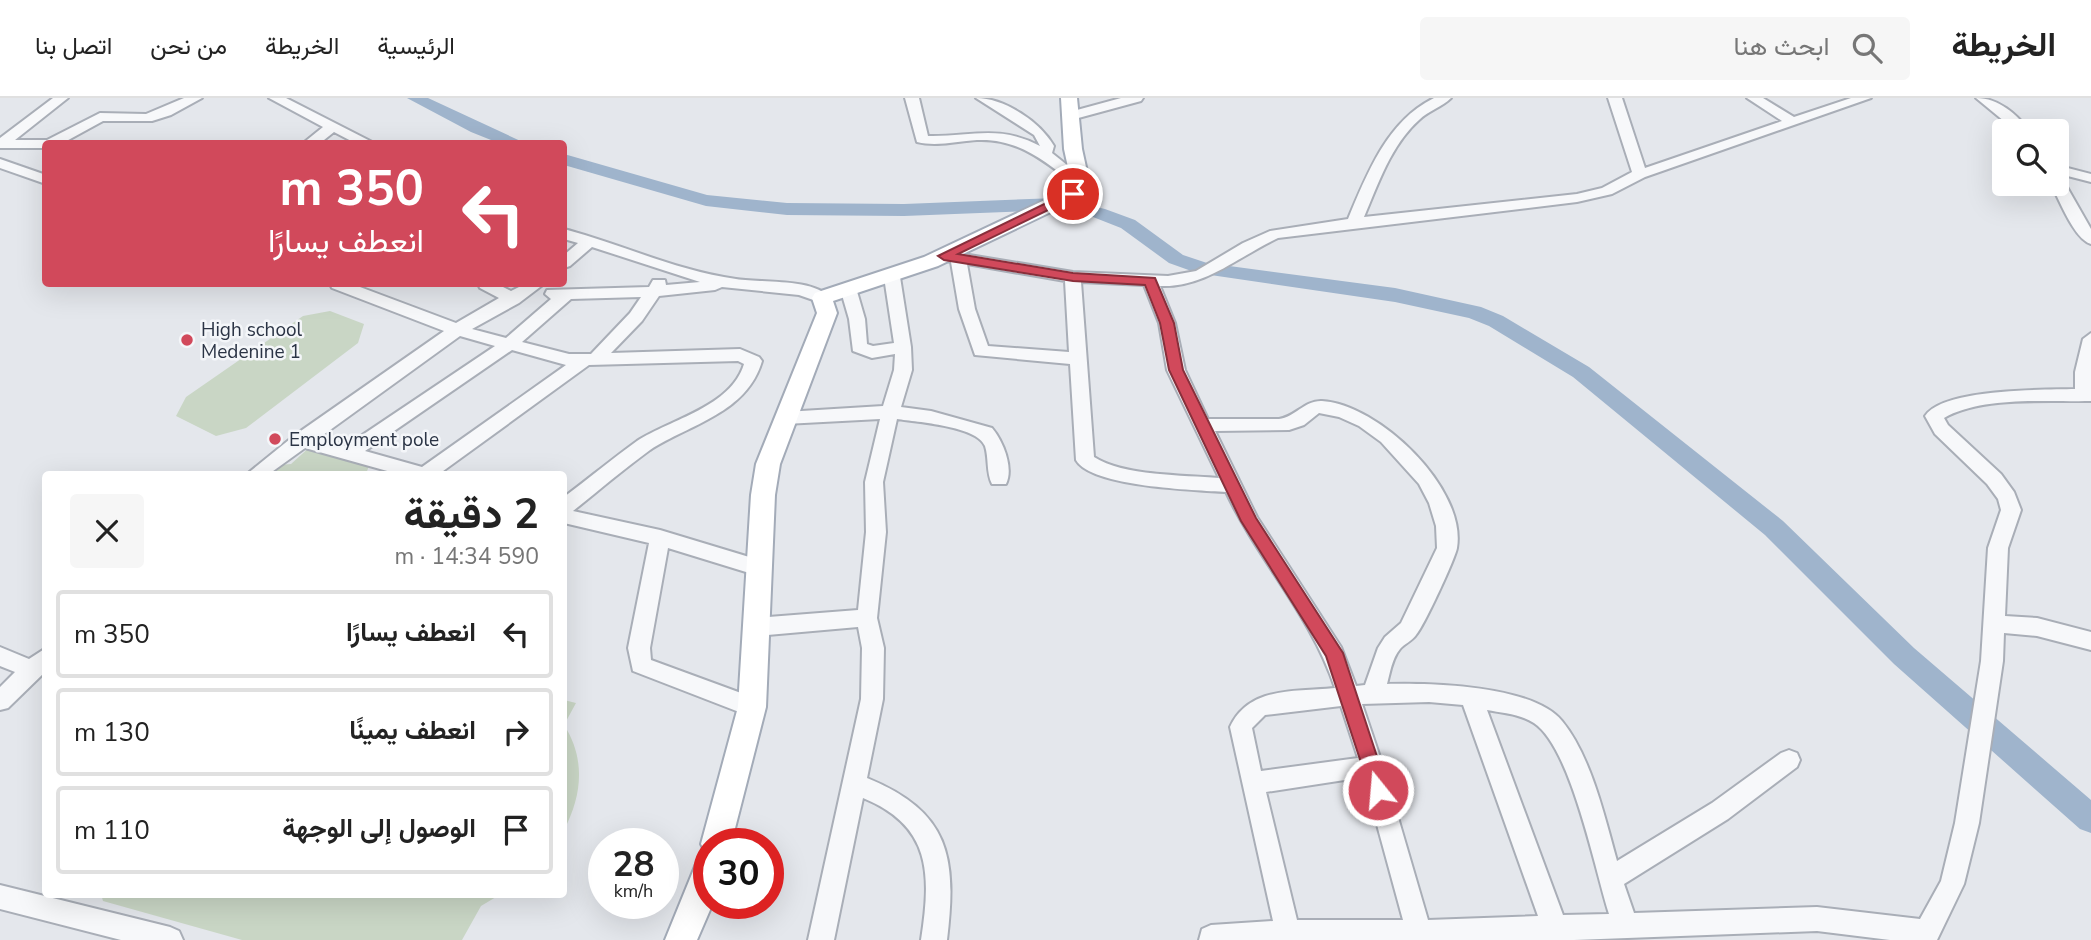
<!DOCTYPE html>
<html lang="ar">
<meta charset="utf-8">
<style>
:root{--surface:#fff;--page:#f6f6f6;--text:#222;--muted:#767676;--line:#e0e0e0}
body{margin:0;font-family:"Nunito Sans",Vazirmatn,sans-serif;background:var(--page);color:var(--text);direction:rtl;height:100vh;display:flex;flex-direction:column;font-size:26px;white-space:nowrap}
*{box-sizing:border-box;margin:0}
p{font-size:23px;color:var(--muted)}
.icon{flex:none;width:38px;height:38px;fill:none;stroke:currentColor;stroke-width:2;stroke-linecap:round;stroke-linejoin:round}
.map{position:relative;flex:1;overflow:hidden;direction:ltr}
.drawer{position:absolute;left:42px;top:373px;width:525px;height:427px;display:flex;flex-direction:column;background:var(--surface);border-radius:7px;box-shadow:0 7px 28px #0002;direction:rtl}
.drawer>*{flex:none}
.hud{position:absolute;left:42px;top:42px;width:525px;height:147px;border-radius:7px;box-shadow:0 7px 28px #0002;direction:rtl;background:#d1495b;color:#fff;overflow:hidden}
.controls{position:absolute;left:1992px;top:21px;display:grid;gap:14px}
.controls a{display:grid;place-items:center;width:77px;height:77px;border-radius:7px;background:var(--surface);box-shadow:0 7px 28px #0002;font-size:35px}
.speed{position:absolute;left:588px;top:730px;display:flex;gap:14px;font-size:35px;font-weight:700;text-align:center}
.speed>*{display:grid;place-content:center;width:91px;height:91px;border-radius:50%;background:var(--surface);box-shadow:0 7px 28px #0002;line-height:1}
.speed small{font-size:18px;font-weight:400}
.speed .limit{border:10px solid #d22;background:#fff;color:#111}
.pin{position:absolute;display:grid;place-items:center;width:60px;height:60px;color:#fff;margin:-30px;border:4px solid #fff;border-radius:50%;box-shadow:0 2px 7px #0007}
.me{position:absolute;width:77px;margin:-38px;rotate:343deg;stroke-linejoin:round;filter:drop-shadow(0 0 5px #0008)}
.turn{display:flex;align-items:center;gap:24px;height:147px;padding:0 28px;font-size:32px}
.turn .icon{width:91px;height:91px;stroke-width:2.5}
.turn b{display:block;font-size:49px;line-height:60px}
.round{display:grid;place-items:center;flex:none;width:74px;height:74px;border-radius:7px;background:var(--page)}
.overview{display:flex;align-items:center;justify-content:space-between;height:119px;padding:0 28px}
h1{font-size:42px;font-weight:700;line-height:52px}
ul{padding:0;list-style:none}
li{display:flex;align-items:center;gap:21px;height:88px;margin:0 14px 10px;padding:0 14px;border:4px solid var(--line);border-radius:7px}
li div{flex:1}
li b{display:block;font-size:26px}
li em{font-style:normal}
header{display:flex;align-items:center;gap:42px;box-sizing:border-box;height:98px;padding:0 35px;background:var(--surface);border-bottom:2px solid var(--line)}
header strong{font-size:33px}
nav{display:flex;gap:38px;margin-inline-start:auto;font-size:24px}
.search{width:490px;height:63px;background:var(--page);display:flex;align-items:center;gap:18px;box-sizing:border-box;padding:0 24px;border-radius:7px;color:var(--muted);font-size:26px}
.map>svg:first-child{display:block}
.green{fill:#c9d6c5}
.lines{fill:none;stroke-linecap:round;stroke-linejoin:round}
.river{fill:#9fb4cc;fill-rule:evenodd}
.minor-casing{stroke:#a9aeb7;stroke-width:4}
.major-casing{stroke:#a3abb8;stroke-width:4}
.minor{fill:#f7f8fa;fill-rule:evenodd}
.major{fill:#fff;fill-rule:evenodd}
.route{fill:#d1495b;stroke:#882f3b;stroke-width:2}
.poi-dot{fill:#d1495b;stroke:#f4f6f9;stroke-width:2.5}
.labels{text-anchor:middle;stroke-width:5;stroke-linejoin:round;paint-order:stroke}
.poi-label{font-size:19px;fill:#2b3445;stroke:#f4f6f9;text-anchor:start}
</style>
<header>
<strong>الخريطة</strong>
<div class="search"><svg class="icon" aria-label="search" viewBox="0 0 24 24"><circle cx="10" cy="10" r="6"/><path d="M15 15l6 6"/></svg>ابحث هنا</div>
<nav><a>الرئيسية</a><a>الخريطة</a><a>من نحن</a><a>اتصل بنا</a></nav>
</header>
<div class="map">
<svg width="2091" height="842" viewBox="0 0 2091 842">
<rect width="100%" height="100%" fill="#e4e7ec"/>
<path class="green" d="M 330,213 L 364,226 L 358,245 L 246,330 L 216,338 L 176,318 L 186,299 L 303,218 Z
M 312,347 L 370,365 L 366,376 L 270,376 L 280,367 L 291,366 Z
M 564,602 L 576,605 L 564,627 C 586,661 582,698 564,732 Z
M 101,796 L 501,796 L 481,808 L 462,842 L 242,842 L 103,803 Z"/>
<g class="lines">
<path class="river" d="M 407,0 L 428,0 L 527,46 L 501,46 L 471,34 Z
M 564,56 L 707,97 L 787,105 L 904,106 L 1057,100 L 1105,111 L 1135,122 L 1183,157 L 1207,165 L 1395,190 L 1481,209 L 1503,218 L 1589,269 L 1783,423 L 1914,550 L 2091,702 L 2091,735 L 2080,731 L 1894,566 L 1765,437 L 1573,279 L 1489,228 L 1469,220 L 1395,204 L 1197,175 L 1169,165 L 1121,130 L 1093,119 L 1057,112 L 904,118 L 787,117 L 706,108 L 564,67 Z"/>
<g class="minor-casing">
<path id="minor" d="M 53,0 L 68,0 L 15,42 L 47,42 L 100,15 L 146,16 L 184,0 L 202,0 L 171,17 L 152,23 L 103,23 L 61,46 L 46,46 L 46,50 L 0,50 L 0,40 Z
M 269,0 L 286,0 L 376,46 L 357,46 L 334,34 L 319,46 L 302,46 L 323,29 Z
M 905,0 L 919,0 L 928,38 C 970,39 999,26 1040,48 L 1034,37 L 976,0 C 1005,0 1040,24 1054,48 L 1052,55 L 1087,83 L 1080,87 L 1075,86 C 1044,63 1018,40 977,42 C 957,43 937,49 917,44 Z
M 1121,0 L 1143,0 L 1141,3 L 1071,22 L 1064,18 L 1066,15 Z
M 1434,0 L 1451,0 C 1442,9 1428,13 1419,22 C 1391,47 1378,86 1364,119 L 1577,96 L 1602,90 L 1632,74 L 1608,0 L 1622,0 L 1645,70 L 1782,23 L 1747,0 L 1763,0 L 1794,19 L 1851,0 L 1871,0 L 1645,79 L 1612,96 L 1577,104 L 1278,140 C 1239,158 1205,190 1160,188 L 1175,225 L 1185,272 L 1208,321 L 1279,321 C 1295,319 1305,302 1322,303 C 1378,306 1467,390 1457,450 C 1455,461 1424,528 1416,537 C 1412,543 1404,546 1400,551 C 1392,560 1390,575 1387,586 C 1430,585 1533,587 1562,623 C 1591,658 1605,720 1617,763 L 1712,705 L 1781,655 L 1789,652 L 1797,655 L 1800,662 L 1797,669 L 1728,721 L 1624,786 L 1634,815 L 1817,809 L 1920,821 L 1941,783 L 1955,725 L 1981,563 L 1988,450 L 2001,412 L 1998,401 L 1987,386 L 1935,336 L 1925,318 C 1943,290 2044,292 2075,291 L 2075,274 L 2083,241 L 2091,235 L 2091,303 C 2048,304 1982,298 1944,320 L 1948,327 L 2001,376 L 2014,394 L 2021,412 L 2008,450 L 2005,518 L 2037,520 L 2091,534 L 2091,552 L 2037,538 L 2004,535 L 2003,563 L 1979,725 L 1964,786 L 1937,842 L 1890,842 L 1817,833 L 1574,842 L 1199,842 L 1202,831 L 1211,827 L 1273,823 L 1230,629 C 1249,588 1295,594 1335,590 C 1312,519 1258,462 1226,394 C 1195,392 1091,389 1076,362 L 1070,266 L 975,257 L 959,211 L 951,164 L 940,161 L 937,158 L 945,153 L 1073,174 L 1168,178 L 1196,173 L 1243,145 L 1270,133 L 1348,121 C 1367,76 1387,23 1434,0 ZM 967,166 L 1065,183 L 1069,254 L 988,248 L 975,211 ZM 1081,184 L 1144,187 L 1159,225 L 1167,272 L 1219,380 C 1184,377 1123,378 1094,359 ZM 1319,315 L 1339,319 L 1359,328 L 1381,344 L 1419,386 L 1429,405 L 1436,428 L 1437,450 L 1401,525 L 1385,539 L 1378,550 L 1365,587 L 1356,588 L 1341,549 L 1257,419 L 1215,333 L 1289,332 L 1304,327 ZM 1429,604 L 1463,607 L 1538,818 L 1428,822 L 1383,668 L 1362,606 ZM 1341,608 L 1358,660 L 1261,673 L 1252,630 L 1265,617 ZM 1487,612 C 1502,615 1520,616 1534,625 C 1571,649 1595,772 1609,816 L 1563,817 ZM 1364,679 L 1403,822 L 1297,822 L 1266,694 Z
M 1976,0 C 1999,0 2016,16 2030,33 L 2016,33 Z
M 0,61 L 46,77 L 46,86 L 0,70 Z
M 2056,67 L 2091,76 L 2091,84 L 2056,75 Z
M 2056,78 L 2063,82 L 2091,131 L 2091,146 C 2074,141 2059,101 2051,86 L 2056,86 Z
M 564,131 C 621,146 677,173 736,181 C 760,185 814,180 830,200 L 822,205 L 799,197 L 722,189 L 715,192 L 659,198 L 642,223 L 611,255 L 740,251 L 759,259 L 762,263 C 747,315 690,326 650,352 C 624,371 598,393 573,413 L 660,432 L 766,464 L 769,470 L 766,476 L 759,478 L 668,450 L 650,550 L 651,562 L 760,602 L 763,609 L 760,616 L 752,619 L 633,573 L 628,550 L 649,445 L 564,425 L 564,399 C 588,381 612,361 637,343 C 671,321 731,309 744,266 L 738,263 L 589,267 L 439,376 L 398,376 L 305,350 L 269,376 L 247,376 L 295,337 L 444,233 L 332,190 L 330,186 L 352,186 L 456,225 L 499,200 L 480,190 L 478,186 L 497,186 L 511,193 L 525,186 L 544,186 L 519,205 L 472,231 L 506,240 L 551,201 L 545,196 L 547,192 L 649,189 L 653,182 L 665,182 L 666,187 L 700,184 L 592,149 L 570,168 L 564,170 L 564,157 L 578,145 L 564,141 ZM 641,199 L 630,215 L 591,256 L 569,256 L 522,244 L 571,201 ZM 460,238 L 495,248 L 346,348 L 319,340 ZM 512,252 L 566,267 L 422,369 L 365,353 Z
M 892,174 L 900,179 L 911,249 L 912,272 L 901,309 L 931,313 L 992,330 C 1003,343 1014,370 1006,386 L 992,386 C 986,375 989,360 985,348 C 977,328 917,324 897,321 L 883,384 L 886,434 L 877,520 L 884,550 L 883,601 L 867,680 C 950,714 957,759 947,842 L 921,842 C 931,777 932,728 863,700 L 834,842 L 808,842 L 861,601 L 862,550 L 858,529 L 756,538 L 749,535 L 746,529 L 749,523 L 756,520 L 858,512 L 866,434 L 865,384 L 880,321 L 785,326 L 779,324 L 776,320 L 779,316 L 785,314 L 883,308 L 894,272 L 895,256 L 872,260 L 853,253 L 849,221 L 840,190 L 848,185 L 856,190 L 865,221 L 867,246 L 873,248 L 894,245 L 884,179 Z
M 0,549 L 29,561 L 46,550 L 46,573 L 8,610 L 0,612 L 0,589 L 15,574 L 0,568 Z
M 0,787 L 170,829 L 179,833 L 183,842 L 121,842 L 0,811 Z"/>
</g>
<g class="major-casing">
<path id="major" d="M 1061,0 L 1077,0 L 1082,51 L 1089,83 L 1080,100 L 938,168 L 833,203 L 837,215 L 780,366 L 775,397 L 766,609 L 731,746 L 709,746 L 709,805 L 713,805 L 697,842 L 665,842 L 698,761 L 707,757 L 701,746 L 738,609 L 751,397 L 756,366 L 817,215 L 812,200 L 815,195 L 924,159 L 1066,92 L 1071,83 L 1064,51 Z"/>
</g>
<use href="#minor" class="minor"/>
<use href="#major" class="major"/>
</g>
<path class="route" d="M 1073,92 L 1079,96 L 1077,98 L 958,156 L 1073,175 L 1155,180 L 1174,225 L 1183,272 L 1256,420 L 1343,555 L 1388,692 L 1385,698 L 1378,700 L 1372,698 L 1326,558 L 1241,423 L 1169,272 L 1160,225 L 1145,187 L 1073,183 L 944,162 L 938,158 Z"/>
<g class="poi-dot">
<circle cx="187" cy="242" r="7"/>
<circle cx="275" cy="341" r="7"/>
</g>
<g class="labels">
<g class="poi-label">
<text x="201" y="238">High school<tspan x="201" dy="22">Medenine 1</tspan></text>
<text x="289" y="348">Employment pole</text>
</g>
</g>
</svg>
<div class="controls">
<a><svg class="icon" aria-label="search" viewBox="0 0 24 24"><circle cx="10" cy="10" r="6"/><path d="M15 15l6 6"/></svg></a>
</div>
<div class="speed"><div>28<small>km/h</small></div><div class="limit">30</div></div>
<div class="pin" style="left:1073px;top:96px;background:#d93025"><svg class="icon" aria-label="arrive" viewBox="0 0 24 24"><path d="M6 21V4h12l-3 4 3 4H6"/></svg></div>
<svg class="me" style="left:1378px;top:692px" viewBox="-20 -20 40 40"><circle r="17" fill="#d1495b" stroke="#fff" stroke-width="3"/><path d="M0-11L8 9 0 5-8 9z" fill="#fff"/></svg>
<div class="hud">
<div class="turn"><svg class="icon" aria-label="left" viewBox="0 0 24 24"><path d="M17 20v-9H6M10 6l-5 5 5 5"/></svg><div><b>350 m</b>انعطف يسارًا</div></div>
</div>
<section class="drawer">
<div class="overview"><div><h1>2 دقيقة</h1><p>590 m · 14:34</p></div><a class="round"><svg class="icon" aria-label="close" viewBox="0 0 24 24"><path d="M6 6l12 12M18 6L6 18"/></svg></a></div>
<ul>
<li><svg class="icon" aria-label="left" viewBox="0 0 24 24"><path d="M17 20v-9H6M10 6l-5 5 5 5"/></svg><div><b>انعطف يسارًا</b></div><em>350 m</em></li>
<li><svg class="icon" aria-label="right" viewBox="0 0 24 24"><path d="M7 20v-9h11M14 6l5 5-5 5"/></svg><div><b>انعطف يمينًا</b></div><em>130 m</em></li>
<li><svg class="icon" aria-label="arrive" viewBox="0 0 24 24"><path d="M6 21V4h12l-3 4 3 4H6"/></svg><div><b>الوصول إلى الوجهة</b></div><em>110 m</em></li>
</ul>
</section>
</div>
